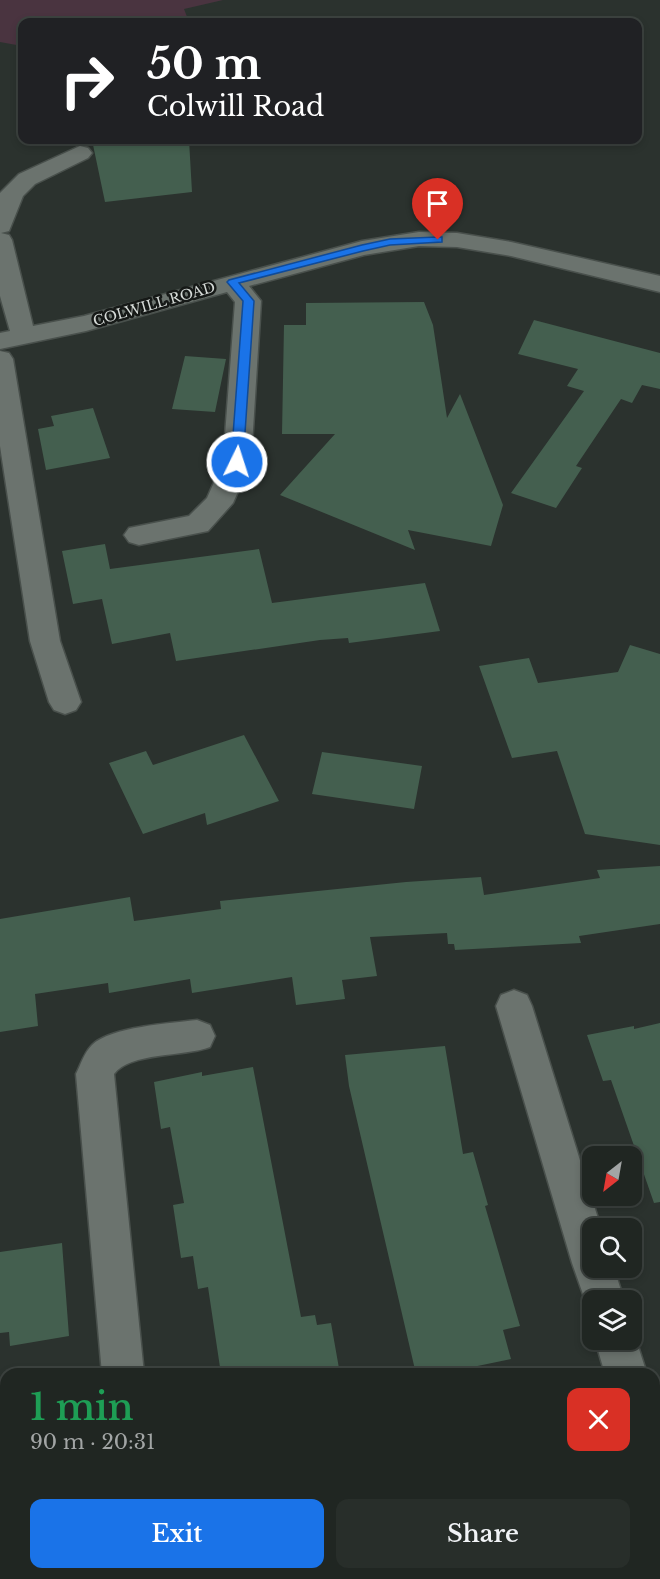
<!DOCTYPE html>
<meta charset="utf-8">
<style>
:root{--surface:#202622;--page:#282e2a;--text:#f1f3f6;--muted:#a2a5a5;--line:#3d4340;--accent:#1a73e8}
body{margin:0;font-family:"Libre Baskerville",serif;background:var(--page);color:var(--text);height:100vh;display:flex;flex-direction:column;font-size:22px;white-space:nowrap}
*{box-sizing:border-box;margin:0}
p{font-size:20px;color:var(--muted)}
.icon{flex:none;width:33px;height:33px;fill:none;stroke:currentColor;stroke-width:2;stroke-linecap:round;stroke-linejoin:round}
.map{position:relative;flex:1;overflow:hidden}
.panel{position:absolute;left:0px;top:1368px;width:660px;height:212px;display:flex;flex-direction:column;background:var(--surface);border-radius:18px 18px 0 0;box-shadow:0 3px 9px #0003,0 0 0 2px var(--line)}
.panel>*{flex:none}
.banner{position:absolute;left:18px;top:18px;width:624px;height:126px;border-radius:12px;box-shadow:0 3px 9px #0003,0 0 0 2px var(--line);background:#202124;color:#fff;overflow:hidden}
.needle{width:39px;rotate:211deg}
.tools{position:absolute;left:582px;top:1146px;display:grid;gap:12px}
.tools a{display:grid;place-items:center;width:60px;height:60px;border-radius:12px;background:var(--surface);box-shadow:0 3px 9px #0003,0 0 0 2px var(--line);font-size:30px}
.pin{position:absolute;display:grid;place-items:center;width:51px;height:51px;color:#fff;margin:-62px -26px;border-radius:50% 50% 50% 0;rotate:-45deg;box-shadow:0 0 6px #0007}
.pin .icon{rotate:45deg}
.me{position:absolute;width:66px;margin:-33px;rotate:4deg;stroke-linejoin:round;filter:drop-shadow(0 0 4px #0008)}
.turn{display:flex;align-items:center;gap:21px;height:126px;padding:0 30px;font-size:27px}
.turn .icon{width:78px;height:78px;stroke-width:2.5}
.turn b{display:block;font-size:42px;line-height:51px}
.round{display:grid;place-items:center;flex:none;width:63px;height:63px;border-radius:12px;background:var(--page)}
.overview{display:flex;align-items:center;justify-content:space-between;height:102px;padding:0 30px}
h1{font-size:36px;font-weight:600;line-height:45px;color:#1e9e55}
.cta{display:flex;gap:12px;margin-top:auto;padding:12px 30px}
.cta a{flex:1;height:69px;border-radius:12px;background:var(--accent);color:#fff;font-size:24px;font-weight:600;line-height:69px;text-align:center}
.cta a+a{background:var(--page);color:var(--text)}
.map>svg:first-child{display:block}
.green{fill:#4a3440}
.building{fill:#445f4f}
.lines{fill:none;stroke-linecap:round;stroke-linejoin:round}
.minor-casing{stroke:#49504c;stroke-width:3}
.minor{fill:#6b736e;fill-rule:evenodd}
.route{fill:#1a73e8;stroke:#114b97;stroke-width:1.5}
.labels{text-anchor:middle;stroke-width:5;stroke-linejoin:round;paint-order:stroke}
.far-street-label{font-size:14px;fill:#d5dad7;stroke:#161917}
</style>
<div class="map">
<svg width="660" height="1579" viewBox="0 0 660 1579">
<rect width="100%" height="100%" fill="#2b322e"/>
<path class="green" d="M 0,0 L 223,0 L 184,9 L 189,22 L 22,22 L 22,46 L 0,42 Z"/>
<path class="building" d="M 92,140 L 189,140 L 192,192 L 105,202 Z
M 424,302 L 433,325 L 447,418 L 460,394 L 503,505 L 491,546 L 408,530 L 415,550 L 280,495 L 335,434 L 282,434 L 284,325 L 306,325 L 306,303 Z
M 534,320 L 660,353 L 660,389 L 642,385 L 632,403 L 621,399 L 576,466 L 582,468 L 556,508 L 511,493 L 584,391 L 567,386 L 578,369 L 518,354 Z
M 185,356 L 226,359 L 215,412 L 172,409 Z
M 93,408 L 110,458 L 46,470 L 38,429 L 54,426 L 51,416 Z
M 105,544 L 110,569 L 259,549 L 272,603 L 425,583 L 440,631 L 349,643 L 348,638 L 320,640 L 176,661 L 170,633 L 112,644 L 102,599 L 73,604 L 62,551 Z
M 630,645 L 660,654 L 660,845 L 585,834 L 557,751 L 512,758 L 479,666 L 529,658 L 538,683 L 618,672 Z
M 244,735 L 279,801 L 207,825 L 205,813 L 143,834 L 109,763 L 146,751 L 153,765 Z
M 322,752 L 422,766 L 414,809 L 312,794 Z
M 660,866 L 660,924 L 579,936 L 581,943 L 455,950 L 454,944 L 448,944 L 447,933 L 370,937 L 377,976 L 342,980 L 345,999 L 296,1005 L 292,977 L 192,993 L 190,979 L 109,993 L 108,983 L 35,994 L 38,1026 L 0,1032 L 0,919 L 130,897 L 134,921 L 221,909 L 220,901 L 406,882 L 481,877 L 484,895 L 600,878 L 597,870 Z
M 660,1023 L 660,1202 L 654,1203 L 611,1080 L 603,1081 L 587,1035 L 634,1026 L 634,1029 Z
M 445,1046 L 463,1154 L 473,1152 L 488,1205 L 485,1206 L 520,1326 L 503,1330 L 511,1359 L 439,1374 L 416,1374 L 349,1086 L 345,1055 Z
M 253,1067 L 301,1317 L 315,1315 L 317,1325 L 331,1323 L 340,1374 L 221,1374 L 208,1287 L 198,1289 L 193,1256 L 181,1258 L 173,1205 L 184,1203 L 170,1127 L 161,1129 L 154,1082 L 202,1072 L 202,1076 Z
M 62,1243 L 69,1336 L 10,1346 L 9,1332 L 0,1333 L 0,1252 Z"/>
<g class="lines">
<g class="minor-casing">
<path id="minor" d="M 80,146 L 88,148 L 92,153 L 88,158 L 35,184 L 23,196 L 9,231 L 1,233 L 9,235 L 12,240 L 33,326 L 84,316 L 362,241 L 419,232 L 457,233 L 511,242 L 660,276 L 660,292 L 511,256 L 457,247 L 419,246 L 364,255 L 249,286 L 261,301 L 251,462 L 233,503 L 208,531 L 139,545 L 129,542 L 124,535 L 129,528 L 189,516 L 207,498 L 223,462 L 235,302 L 227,292 L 86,331 L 0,349 L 0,333 L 10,331 L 0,296 L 0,193 L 19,174 Z
M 0,351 L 9,353 L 13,359 L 60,641 L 81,702 L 76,710 L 65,714 L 54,710 L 49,702 L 30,641 L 0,446 Z
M 514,990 L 527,995 L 532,1006 L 601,1228 L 592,1228 L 592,1268 L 614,1268 L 624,1300 L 592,1300 L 592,1315 L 590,1314 L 572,1263 L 496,1006 L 501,995 Z
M 197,1020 L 210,1025 L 215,1036 L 210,1047 C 184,1057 130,1052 114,1074 L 144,1374 L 102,1374 L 76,1074 C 81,1064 84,1053 92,1045 C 110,1027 171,1023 197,1020 Z
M 632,1327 L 647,1374 L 605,1374 L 595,1340 L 632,1340 Z
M 654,1444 L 660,1447 L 660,1508 L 654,1505 Z
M 0,1465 L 6,1465 L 6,1509 L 0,1509 Z
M 315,1574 L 375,1574 L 378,1579 L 318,1579 Z"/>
</g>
<use href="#minor" class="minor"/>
</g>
<path class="route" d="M 438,237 L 442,237 L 442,242 L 390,245 L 363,251 L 239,283 L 254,301 L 243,462 L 237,466 L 233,465 L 231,462 L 243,301 L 227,282 L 229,280 L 362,245 L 390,239 Z"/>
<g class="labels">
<g class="far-street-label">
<text transform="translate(154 304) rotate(-16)" y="5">COLWILL ROAD</text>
</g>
</g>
</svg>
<div class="tools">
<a><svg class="needle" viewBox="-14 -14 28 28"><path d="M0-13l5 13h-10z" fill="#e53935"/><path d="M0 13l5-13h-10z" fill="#a2a5a5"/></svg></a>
<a><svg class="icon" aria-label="search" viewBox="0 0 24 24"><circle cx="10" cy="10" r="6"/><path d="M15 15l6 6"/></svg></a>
<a><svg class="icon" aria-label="layers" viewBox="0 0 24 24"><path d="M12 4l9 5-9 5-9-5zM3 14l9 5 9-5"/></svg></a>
</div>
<div class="pin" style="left:438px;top:240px;background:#d93025"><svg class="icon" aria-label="arrive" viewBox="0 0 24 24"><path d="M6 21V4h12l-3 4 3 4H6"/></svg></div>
<svg class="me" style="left:237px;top:462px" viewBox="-20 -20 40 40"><circle r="17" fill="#1a73e8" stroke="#fff" stroke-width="3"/><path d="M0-11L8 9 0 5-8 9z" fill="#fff"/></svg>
<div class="banner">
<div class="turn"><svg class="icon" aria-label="right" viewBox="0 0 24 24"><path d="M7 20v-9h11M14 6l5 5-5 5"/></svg><div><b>50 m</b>Colwill Road</div></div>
</div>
<section class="panel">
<div class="overview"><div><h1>1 min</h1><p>90 m · 20:31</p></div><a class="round" style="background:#d93025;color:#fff"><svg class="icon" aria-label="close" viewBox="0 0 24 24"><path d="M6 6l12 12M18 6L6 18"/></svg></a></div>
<div class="cta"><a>Exit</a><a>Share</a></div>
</section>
</div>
